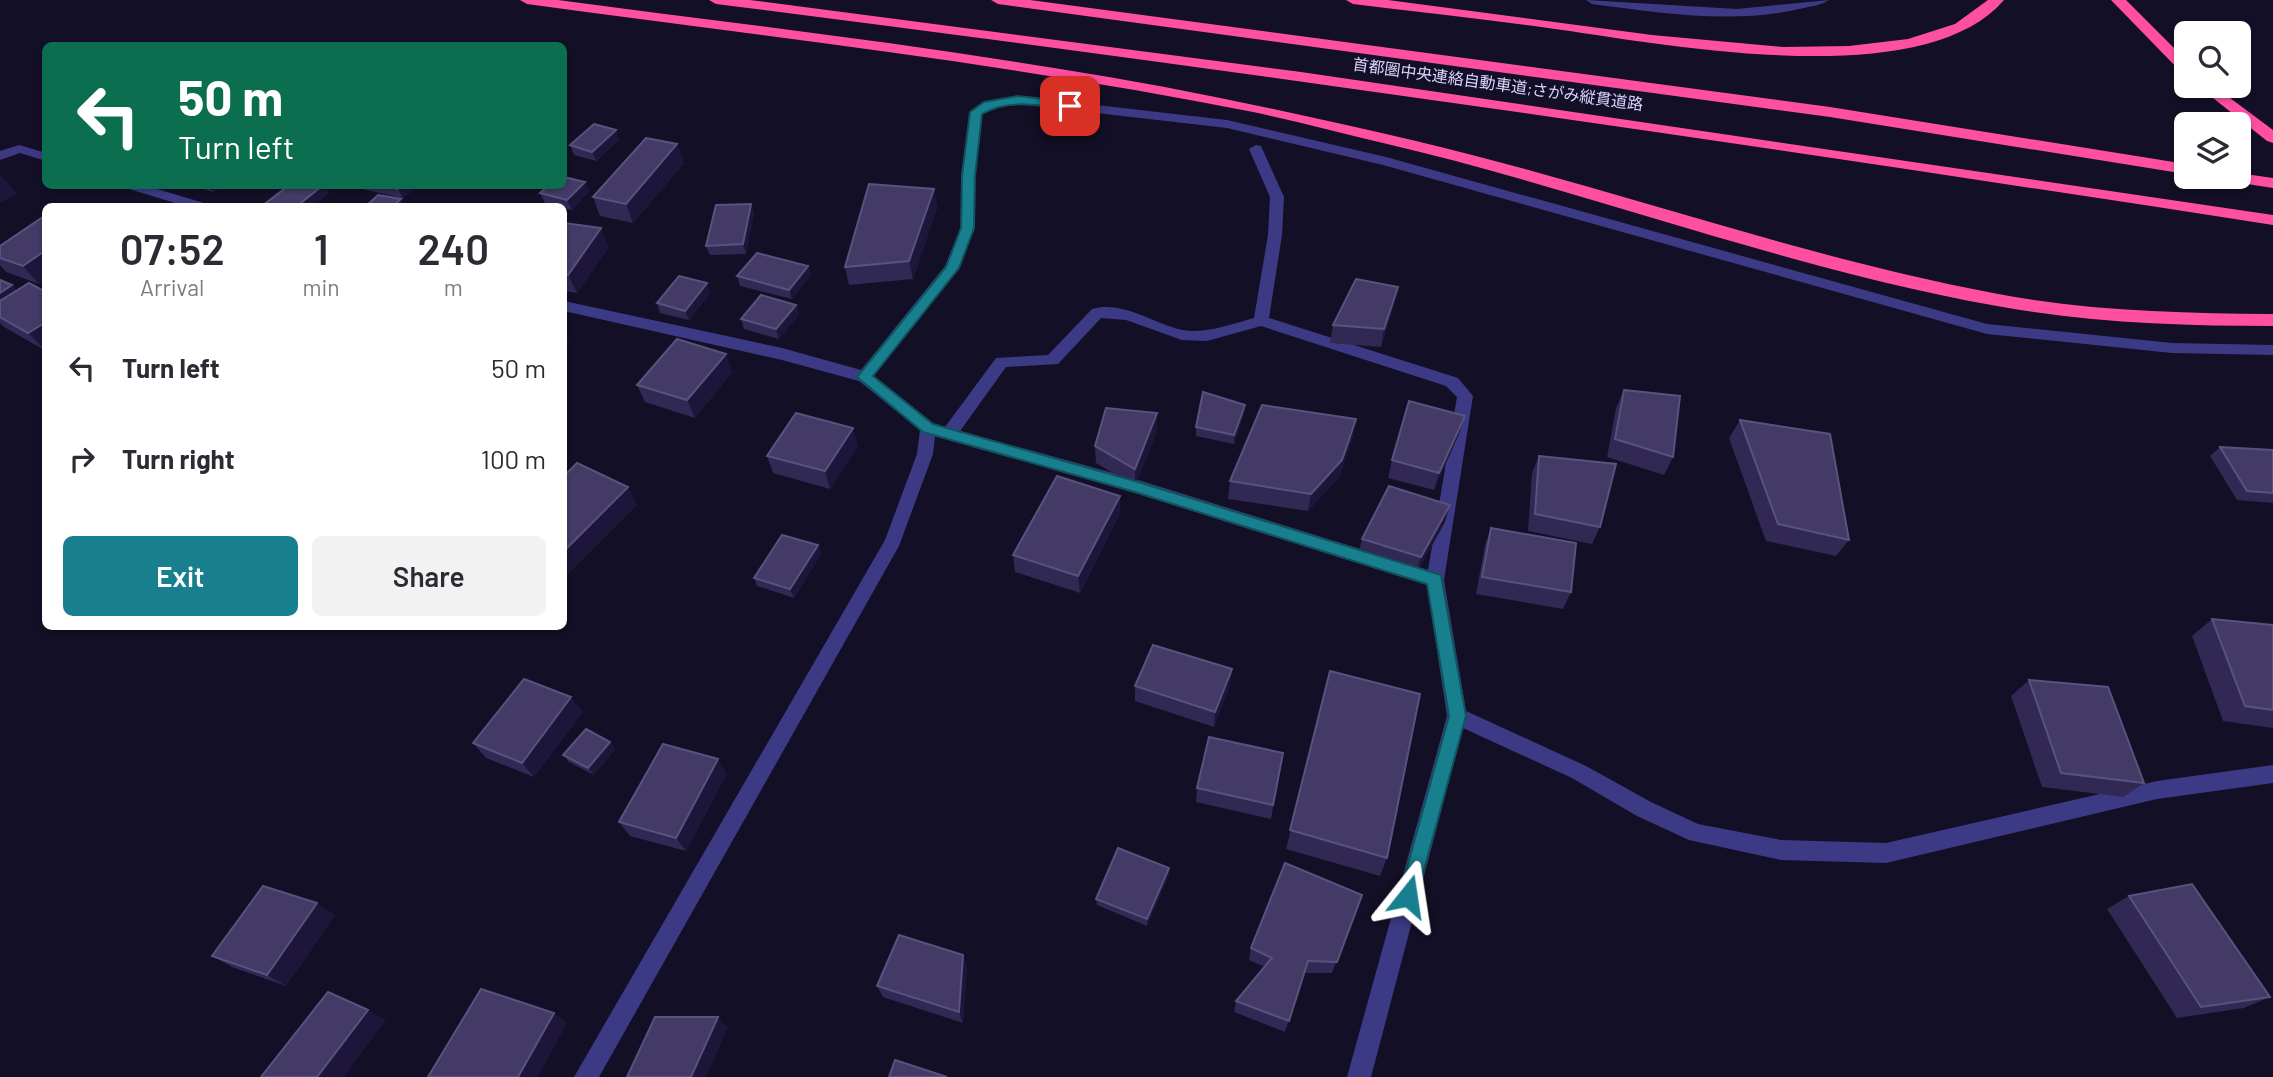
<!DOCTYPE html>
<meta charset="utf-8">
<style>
:root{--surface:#fff;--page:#f2f2f3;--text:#2b2b33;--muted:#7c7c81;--accent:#187f8f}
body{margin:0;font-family:Barlow,"Noto Sans JP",sans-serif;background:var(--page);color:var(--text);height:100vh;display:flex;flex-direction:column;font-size:26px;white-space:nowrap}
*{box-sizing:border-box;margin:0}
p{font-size:23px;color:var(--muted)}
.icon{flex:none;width:38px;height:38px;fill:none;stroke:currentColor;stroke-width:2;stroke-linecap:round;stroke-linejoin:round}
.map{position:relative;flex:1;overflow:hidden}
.drawer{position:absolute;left:42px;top:203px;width:525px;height:427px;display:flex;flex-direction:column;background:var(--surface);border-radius:10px;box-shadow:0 2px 5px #0004}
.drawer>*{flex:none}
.hud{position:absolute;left:42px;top:42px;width:525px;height:147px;border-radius:10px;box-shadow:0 2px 5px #0004;background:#0b6e4f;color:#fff;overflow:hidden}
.controls{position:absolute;left:2174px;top:21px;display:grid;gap:14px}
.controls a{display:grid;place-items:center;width:77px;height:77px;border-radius:10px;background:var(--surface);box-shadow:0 2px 5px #0004;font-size:35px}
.pin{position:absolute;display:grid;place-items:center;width:60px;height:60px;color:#fff;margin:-30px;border-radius:14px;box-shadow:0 4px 10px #0006}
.me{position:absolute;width:77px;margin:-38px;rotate:15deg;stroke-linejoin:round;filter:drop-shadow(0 0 5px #0008)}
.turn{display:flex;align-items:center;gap:24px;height:147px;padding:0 21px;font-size:32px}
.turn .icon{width:91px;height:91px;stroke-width:2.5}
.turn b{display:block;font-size:49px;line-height:60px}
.eta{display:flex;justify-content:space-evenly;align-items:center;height:119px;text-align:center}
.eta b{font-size:42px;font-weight:600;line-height:49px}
.action{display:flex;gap:14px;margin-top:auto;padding:14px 21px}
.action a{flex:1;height:80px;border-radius:10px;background:var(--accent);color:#fff;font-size:28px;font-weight:600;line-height:80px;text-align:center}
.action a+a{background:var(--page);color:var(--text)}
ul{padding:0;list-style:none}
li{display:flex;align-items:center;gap:21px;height:91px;padding:0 21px}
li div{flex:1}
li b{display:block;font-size:26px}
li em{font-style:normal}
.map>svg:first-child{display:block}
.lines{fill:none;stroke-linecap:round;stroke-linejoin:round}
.minor{fill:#3d3a85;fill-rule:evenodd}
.highway{fill:#ff4fa3;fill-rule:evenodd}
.wall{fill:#312854}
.shaded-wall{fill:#1d163a}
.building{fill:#433a66;stroke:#5a527e;stroke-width:2}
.route{fill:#187f8f;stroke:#10535d;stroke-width:2}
.labels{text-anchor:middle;stroke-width:5;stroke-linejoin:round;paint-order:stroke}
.far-street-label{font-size:16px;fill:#d9d4ff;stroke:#130f26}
</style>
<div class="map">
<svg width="2273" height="1077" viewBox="0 0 2273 1077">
<rect width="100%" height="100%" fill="#130f26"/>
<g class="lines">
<path class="minor" d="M 1586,0 L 1737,9 L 1829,0 C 1822,5 1812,6 1804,8 C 1735,25 1661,13 1592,4 Z
M 1018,96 L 1227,120 L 1386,157 L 1987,324 L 2172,343 L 2273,345 L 2273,355 L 2172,353 L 1987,334 L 1383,165 L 1227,128 L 1018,104 L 992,108 L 982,114 L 975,176 L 975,228 L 959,268 L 874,376 L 933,423 L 945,427 L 996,358 L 1048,355 L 1092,309 C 1124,300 1153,324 1183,330 C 1207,334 1231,324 1254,318 L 1268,235 L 1270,197 L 1249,149 L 1256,145 L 1261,146 L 1284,197 L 1282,235 L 1269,318 L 1458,378 L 1473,396 L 1444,580 L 1466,711 L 1586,766 L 1651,802 L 1698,824 L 1781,840 L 1886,843 L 2157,781 L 2273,765 L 2273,783 L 2157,799 L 1886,863 L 1781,860 L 1689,840 L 1637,816 L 1572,778 L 1463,728 L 1371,1077 L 1347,1077 L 1447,716 L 1427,585 L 1135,493 L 935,436 L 933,454 L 899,546 L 599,1077 L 574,1077 L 885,540 L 917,454 L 920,430 L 859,381 L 782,360 L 564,311 L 564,301 L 782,348 L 861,370 L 945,266 L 961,228 L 961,176 L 970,112 L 983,102 ZM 1101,318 L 1126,320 L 1182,340 L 1207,341 L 1261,326 L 1446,386 L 1457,397 L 1428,570 L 1135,479 L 960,431 L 1006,367 L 1058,364 Z
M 19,145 L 46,153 L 46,161 L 20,153 L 0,160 L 0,151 Z
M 127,186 L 147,186 L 204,203 L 206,206 L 185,206 L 129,189 Z"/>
<path class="highway" d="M 520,0 L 558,0 C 723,22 890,41 1054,68 C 1176,87 1296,113 1416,141 C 1610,187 1797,256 1993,293 C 2086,311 2179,313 2273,314 L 2273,326 C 2180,326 2089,323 1997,306 C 1788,269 1589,191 1383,143 C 1340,133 1296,121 1253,112 C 1013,64 769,37 527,4 Z
M 709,0 L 750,0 L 1301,72 L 2273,215 L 2273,225 C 1755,145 1236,69 716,4 Z
M 991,0 L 1030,0 L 1830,107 L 2186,164 L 2186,174 L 1830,117 L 998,4 Z
M 1346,0 L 1388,0 L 1652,35 L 1783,47 L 1849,46 L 1908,39 L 1955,24 L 1988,0 L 2004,0 C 1922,96 1659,43 1548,28 C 1483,19 1418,12 1353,4 Z
M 2111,0 L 2126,0 L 2186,60 L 2186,73 L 2181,72 Z
M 2198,86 L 2214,86 L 2273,130 L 2273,143 L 2267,141 Z
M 2238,173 L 2273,178 L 2273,188 L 2234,182 L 2226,177 L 2238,177 Z"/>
</g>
<path class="wall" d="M 619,140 L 596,161 L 574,155 L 570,145 Z
M 677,144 L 684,163 L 633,223 L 600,216 L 593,197 Z
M 585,182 L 589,191 L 572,210 L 564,208 L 564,206 L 545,203 L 540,193 Z
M 194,186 L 223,186 L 213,192 Z
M 352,186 L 417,186 L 403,198 L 353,187 Z
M 934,189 L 937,208 L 913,279 L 849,285 L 845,267 Z
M 754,213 L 746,254 L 710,255 L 706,246 Z
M 46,215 L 46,280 L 39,284 L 6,272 L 0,265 L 0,246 Z
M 564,223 L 609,247 L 577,293 L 564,291 Z
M 808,266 L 811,275 L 792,299 L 740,286 L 737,276 Z
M 0,280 L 12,285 L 17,291 L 46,292 L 46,351 L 4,327 L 0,323 Z
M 711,292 L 689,320 L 660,313 L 657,303 Z
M 796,305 L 799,314 L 779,339 L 744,329 L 741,319 Z
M 1394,305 L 1381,347 L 1330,343 L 1333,325 Z
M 732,372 L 695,418 L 645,402 L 637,385 Z
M 1624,390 L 1673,457 L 1664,475 L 1607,457 L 1616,408 Z
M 1245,405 L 1244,414 L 1234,444 L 1196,436 L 1196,427 Z
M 1740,420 L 1849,540 L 1836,556 L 1766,541 L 1729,438 Z
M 1157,431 L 1135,486 L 1096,463 L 1095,446 Z
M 1459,434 L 1434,490 L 1388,478 L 1392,460 Z
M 1353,436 L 1339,477 L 1308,511 L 1228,499 L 1230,481 Z
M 858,446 L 830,489 L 773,473 L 767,456 Z
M 2220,447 L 2273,450 L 2273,503 L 2237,500 L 2210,456 Z
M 1539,456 L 1600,527 L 1592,544 L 1528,531 L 1532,473 Z
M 1120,513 L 1080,593 L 1015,572 L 1013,555 Z
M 1445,522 L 1416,574 L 1358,556 L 1362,539 Z
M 1491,528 L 1571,592 L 1563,609 L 1476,594 L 1485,545 Z
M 818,545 L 821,554 L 794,598 L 757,586 L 754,578 Z
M 2212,619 L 2273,625 L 2273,728 L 2223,721 L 2192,636 Z
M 1232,669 L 1230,685 L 1214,727 L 1135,701 L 1135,686 Z
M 1330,671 L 1387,858 L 1380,876 L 1286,849 Z
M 2029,680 L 2144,783 L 2123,797 L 2042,787 L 2011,696 Z
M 583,712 L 534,777 L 486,758 L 473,743 Z
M 610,742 L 615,749 L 594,775 L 569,762 L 563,755 Z
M 1283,753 L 1271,819 L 1196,802 L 1197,788 Z
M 727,773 L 686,851 L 630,836 L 619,822 Z
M 1169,868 L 1169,875 L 1147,926 L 1097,905 L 1096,899 Z
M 1362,895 L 1332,973 L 1304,973 L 1285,1032 L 1234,1012 L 1236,1001 L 1265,967 L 1249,960 L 1251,948 Z
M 2129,896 L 2270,997 L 2244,1008 L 2177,1018 L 2107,909 Z
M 335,915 L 286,986 L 232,967 L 212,956 Z
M 963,955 L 967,966 L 963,1023 L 883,997 L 877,986 Z"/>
<path class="shaded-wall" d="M 616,130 L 619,140 L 596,161 L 592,152 Z
M 677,144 L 684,163 L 633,223 L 626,204 Z
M 1,175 L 17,194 L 0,203 L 0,176 Z
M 585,182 L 589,191 L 572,210 L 567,200 Z
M 208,186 L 223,186 L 213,192 Z
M 322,186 L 324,186 L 329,193 L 314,206 L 297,206 Z
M 401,186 L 417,186 L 403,198 L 398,189 Z
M 934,189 L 937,208 L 913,279 L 909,261 Z
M 401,199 L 405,206 L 393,206 Z
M 751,204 L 754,213 L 746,254 L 743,244 Z
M 601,228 L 609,247 L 577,293 L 568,275 Z
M 46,250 L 46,280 L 39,284 L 23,266 Z
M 808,266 L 811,275 L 792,299 L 789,290 Z
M 707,283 L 711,292 L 689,320 L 685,311 Z
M 12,285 L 20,294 L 0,308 L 0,293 Z
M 1398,287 L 1394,305 L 1381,347 L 1384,329 Z
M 796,305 L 799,314 L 779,339 L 776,329 Z
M 46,322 L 46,351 L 28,333 Z
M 564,331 L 569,342 L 564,352 Z
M 726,354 L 732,372 L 695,418 L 687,400 Z
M 1245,405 L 1244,414 L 1234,444 L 1234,435 Z
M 1157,413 L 1157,431 L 1135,486 L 1135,469 Z
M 1465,416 L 1459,434 L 1434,490 L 1439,473 Z
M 1356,419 L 1353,436 L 1339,477 L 1308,511 L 1311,494 Z
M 853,428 L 858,446 L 830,489 L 825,471 Z
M 628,487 L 637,505 L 564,578 L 564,551 Z
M 1120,496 L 1120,513 L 1080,593 L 1078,576 Z
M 1450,505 L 1445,522 L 1416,574 L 1421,557 Z
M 818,545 L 821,554 L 794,598 L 790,589 Z
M 1232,669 L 1230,685 L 1214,727 L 1215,712 Z
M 571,697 L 583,712 L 534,777 L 522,763 Z
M 610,742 L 615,749 L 594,775 L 588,768 Z
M 718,759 L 727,773 L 686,851 L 676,838 Z
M 1169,868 L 1169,875 L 1147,926 L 1147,919 Z
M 317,903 L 335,915 L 286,986 L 267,975 Z
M 963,955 L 967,966 L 963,1023 L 959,1012 Z
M 368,1010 L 386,1020 L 344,1077 L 317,1077 Z
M 554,1013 L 567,1023 L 538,1077 L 518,1077 Z
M 718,1017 L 728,1028 L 706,1077 L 691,1077 Z"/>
<path class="building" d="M 594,124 L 616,130 L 592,152 L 570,145 Z
M 646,138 L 677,144 L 626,204 L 593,197 Z
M 564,177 L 585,182 L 567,200 L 540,193 L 548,186 L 564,186 Z
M 869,184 L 934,189 L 909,261 L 845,267 Z
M 288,186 L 322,186 L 297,206 L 262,206 Z
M 384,186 L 401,186 L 398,189 Z
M 378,195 L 401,199 L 393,206 L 366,206 Z
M 751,204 L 743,244 L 706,246 L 716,205 Z
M 46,215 L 46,250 L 23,266 L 0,258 L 0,246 Z
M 564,223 L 601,228 L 568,275 L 564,274 Z
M 757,253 L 808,266 L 789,290 L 737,276 Z
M 679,276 L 707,283 L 685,311 L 657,303 Z
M 1356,279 L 1398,287 L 1384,329 L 1333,325 Z
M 0,280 L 12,285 L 0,293 Z
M 29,283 L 46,292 L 46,322 L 28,333 L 0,317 L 0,301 Z
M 761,295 L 796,305 L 776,329 L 741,319 Z
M 677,339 L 726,354 L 687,400 L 637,385 Z
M 1624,390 L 1680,396 L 1673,457 L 1615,439 Z
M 1203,392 L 1245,405 L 1234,435 L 1196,427 Z
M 1409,401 L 1465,416 L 1439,473 L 1392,460 Z
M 1262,405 L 1356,419 L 1342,460 L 1311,494 L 1230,481 Z
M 1106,408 L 1157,413 L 1135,469 L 1095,446 Z
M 796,413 L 853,428 L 825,471 L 767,456 Z
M 1740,420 L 1830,434 L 1849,540 L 1778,524 Z
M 2220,447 L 2273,450 L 2273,493 L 2247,491 Z
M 1539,456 L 1616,464 L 1600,527 L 1535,514 Z
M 577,463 L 628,487 L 564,551 L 564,476 Z
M 1057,476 L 1120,496 L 1078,576 L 1013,555 Z
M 1389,486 L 1450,505 L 1421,557 L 1362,539 Z
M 1491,528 L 1576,543 L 1571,592 L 1482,577 Z
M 782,535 L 818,545 L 790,589 L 754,578 Z
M 2212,619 L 2273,625 L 2273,710 L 2245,706 Z
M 1153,645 L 1232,669 L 1215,712 L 1135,686 Z
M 1330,671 L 1420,694 L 1387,858 L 1290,830 Z
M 524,679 L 571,697 L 522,763 L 473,743 Z
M 2029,680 L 2108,687 L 2144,783 L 2061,773 Z
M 586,729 L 610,742 L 588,768 L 563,755 Z
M 1209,737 L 1283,753 L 1273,805 L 1197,788 Z
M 663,744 L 718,759 L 676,838 L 619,822 Z
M 1118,848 L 1169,868 L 1147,919 L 1096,899 Z
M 1285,863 L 1362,895 L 1337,962 L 1308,961 L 1289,1021 L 1236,1001 L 1272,958 L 1251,948 Z
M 2192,884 L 2270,997 L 2201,1007 L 2129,896 Z
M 263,886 L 317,903 L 267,975 L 212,956 Z
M 899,935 L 963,955 L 959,1012 L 877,986 Z
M 481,989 L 554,1013 L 518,1077 L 428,1077 Z
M 328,992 L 368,1010 L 317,1077 L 261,1077 Z
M 655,1017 L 718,1017 L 691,1077 L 627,1077 Z
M 895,1060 L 947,1077 L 889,1077 Z"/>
<path class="route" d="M 1018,96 L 1070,102 L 1076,106 L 1070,109 C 1040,106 1009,98 982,114 L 975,176 L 974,228 L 959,268 L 873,376 L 933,424 L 1135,481 L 1441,575 L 1466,716 L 1415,903 L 1408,906 L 1401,903 L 1399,896 L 1449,716 L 1427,584 L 1135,492 L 923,432 L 857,377 L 946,267 L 961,228 L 962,176 L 970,112 L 984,102 Z"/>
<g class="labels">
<g class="far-street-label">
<text transform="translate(1498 84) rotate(8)" y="6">首都圏中央連絡自動車道;さがみ縦貫道路</text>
</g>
</g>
</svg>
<div class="controls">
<a><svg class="icon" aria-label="search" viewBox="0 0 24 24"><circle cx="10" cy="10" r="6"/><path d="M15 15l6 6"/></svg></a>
<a><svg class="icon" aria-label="layers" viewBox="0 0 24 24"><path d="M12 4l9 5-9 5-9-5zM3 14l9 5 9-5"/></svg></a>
</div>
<div class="pin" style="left:1070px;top:106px;background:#d93025"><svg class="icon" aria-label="arrive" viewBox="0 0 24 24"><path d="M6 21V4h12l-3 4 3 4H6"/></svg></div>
<svg class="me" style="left:1408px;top:896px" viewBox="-20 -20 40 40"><path d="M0-17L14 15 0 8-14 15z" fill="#187f8f" stroke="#fff" stroke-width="4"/></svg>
<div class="hud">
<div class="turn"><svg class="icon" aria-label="left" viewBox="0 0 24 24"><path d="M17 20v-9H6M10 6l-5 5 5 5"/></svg><div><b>50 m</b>Turn left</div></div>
</div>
<section class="drawer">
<div class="eta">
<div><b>07:52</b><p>Arrival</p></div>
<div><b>1</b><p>min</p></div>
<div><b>240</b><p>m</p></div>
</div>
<ul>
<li><svg class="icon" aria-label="left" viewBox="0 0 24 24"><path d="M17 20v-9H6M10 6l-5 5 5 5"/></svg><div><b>Turn left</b></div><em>50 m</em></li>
<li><svg class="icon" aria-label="right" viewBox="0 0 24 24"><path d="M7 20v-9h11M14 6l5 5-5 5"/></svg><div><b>Turn right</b></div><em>100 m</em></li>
</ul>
<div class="action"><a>Exit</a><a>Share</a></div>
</section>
</div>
